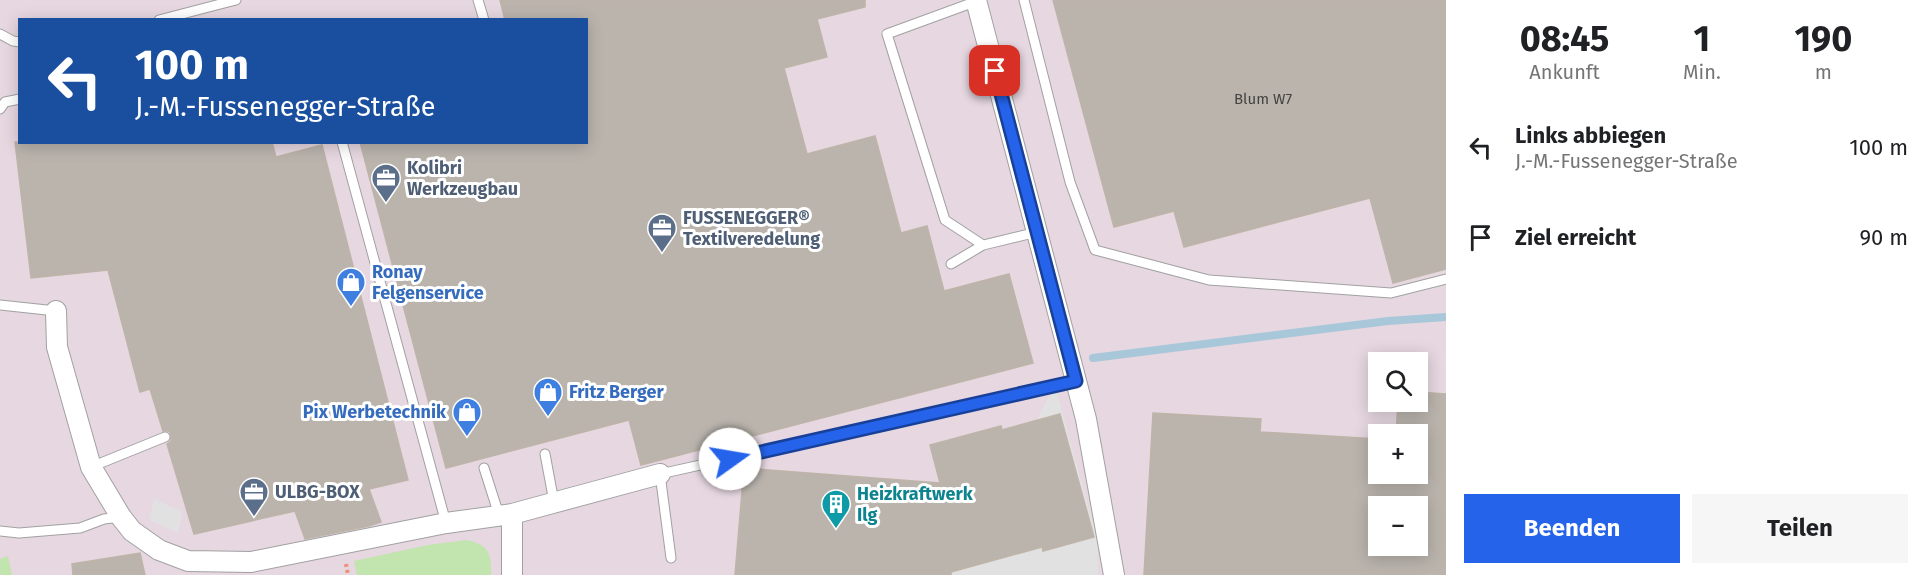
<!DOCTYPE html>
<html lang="de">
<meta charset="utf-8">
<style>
:root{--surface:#fff;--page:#f6f6f6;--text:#202124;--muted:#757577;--accent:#2563eb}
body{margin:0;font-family:"Fira Sans",sans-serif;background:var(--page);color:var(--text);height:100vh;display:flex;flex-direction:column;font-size:22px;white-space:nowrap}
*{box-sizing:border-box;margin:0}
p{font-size:20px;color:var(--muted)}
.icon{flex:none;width:33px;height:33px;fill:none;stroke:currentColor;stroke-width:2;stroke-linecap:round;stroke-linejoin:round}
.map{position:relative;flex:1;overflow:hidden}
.details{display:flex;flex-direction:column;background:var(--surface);width:480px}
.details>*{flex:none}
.guide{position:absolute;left:18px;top:18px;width:570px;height:126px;border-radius:0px;box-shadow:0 3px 15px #0003;background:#1a4fa0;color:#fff;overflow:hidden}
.fabs{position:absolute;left:1368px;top:352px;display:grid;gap:12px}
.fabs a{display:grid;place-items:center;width:60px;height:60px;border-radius:0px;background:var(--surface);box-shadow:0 3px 15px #0003;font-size:30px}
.pin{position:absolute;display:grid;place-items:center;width:51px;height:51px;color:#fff;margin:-26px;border-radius:12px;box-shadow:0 3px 9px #0006}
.me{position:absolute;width:66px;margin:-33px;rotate:77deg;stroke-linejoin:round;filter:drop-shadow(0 0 4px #0008)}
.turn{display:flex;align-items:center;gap:21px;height:126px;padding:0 18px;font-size:27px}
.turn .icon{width:78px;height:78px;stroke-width:2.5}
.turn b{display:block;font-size:42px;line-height:51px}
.eta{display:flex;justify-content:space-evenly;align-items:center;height:102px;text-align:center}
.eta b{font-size:36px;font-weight:700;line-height:42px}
.primary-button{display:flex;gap:12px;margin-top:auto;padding:12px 18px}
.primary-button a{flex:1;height:69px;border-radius:0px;background:var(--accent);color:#fff;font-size:24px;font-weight:700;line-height:69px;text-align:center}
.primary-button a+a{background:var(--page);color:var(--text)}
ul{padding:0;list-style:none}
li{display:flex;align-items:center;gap:18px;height:90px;padding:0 18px}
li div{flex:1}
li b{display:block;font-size:22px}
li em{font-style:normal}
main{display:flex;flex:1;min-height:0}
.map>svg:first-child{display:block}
.industrial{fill:#e6d7e1;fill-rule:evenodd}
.grass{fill:#c2e4ae}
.parking{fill:#e1e1e1}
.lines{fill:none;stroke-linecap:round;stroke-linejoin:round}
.stream{stroke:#a8c7d8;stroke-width:8}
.building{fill:#bab4ad;stroke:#beb4a8;stroke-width:1.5;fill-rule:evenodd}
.service-casing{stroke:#a1a1a1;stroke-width:11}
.minor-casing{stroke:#a1a1a1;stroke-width:22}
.path{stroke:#ee9075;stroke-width:4;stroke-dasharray:3 3;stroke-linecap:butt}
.service{stroke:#fff;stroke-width:9}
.minor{stroke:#fff;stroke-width:20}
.route-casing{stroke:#184099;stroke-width:15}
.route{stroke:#2563eb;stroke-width:10}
.labels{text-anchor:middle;stroke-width:6;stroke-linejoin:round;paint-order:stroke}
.number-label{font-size:15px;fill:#444341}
.service-label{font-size:18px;font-weight:bold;fill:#4e5e75;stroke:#fff;text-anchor:start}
.shop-label{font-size:18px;font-weight:bold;fill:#366cbe;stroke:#fff;text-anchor:start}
.culture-label{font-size:18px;font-weight:bold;fill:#0d838f;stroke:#fff;text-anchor:start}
</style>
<main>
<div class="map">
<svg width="1446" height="575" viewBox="0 0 1446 575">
<rect width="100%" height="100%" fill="#eeece4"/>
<path class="industrial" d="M 0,0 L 1446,0 L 1446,575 L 0,575 ZM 20,20 L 586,20 L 586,142 L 20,142 ZM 1378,363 L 1418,363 L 1418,402 L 1378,402 ZM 1378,435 L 1418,435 L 1418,474 L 1378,474 ZM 1378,507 L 1418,507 L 1418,546 L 1378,546 Z"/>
<path class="grass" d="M 467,540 C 489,545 492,554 491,575 L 357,575 L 354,561 L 428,545 Z
M 8,556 L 12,575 L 0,575 L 0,559 Z"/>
<path class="parking" d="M 1055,386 L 1098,541 L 1098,575 L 952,575 Z
M 154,499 L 183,512 L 178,533 L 149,520 Z"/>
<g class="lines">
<path class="stream" d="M 1093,358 L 1388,321 L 1446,317"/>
</g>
<path class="building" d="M 500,0 L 865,0 L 865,7 L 817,19 L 827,57 L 784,68 L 807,154 L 875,136 L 901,233 L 927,226 L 944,291 L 1009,274 L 1033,363 L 641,465 L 629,420 L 446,468 L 360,142 L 586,142 L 586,20 L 505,20 Z
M 1053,0 L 1446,0 L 1446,269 L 1393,283 L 1370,198 L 1184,247 L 1174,211 L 1114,227 Z
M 15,142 L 272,142 L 276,157 L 322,145 L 408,480 L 369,489 L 381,522 L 369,526 L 305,539 L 295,511 L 194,534 L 167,444 L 171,441 L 171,435 L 169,431 L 163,431 L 150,389 L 140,392 L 108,270 L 31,278 Z
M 1418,392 L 1446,394 L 1446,575 L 1144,575 L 1153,413 L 1261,419 L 1260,432 L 1378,439 L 1378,474 L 1418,474 L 1418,435 L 1396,435 L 1398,402 L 1418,402 ZM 1378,507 L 1418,507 L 1418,546 L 1378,546 Z
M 1060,414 L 1094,537 L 1043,551 L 1042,547 L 951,572 L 951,575 L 735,575 L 744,468 L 940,483 L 930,445 L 1001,426 L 1002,430 Z
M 140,553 L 145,575 L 73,575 L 72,564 Z"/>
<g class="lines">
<g class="service-casing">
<path id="service" d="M 478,0 L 484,20
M 1024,0 L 1070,182 L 1095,250 L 1209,280 L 1391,293 L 1446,279
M 977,1 L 887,34 L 945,220 L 983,245 L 1037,232
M 159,20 L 236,0
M 0,34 L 13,41 L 20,42
M 0,109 L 5,102 L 20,99
M 342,142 L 446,523
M 951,264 L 983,245
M 0,305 L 56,311
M 545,454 L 554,502
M 91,467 L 165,437
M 484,468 L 499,515
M 0,531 L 19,533 L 80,528 L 104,519 L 121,517
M 671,558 L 660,474 L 1076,381"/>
</g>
<g class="minor-casing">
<path id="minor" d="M 976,0 L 1086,419 L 1114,575
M 56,311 L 57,347 L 91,467 L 121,517 L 132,531 L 159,550 L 188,561 L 251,562 L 446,523 L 512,514 L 660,474
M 512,575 L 512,514"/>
</g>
<path class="path" d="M 346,564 L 348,575"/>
<use href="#service" class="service"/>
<use href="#minor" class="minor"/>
</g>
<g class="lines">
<g class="route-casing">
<path id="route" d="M 730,459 L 1076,381 L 995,71"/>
</g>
<use href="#route" class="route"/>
</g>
<defs>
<g id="office-pin" transform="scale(1.5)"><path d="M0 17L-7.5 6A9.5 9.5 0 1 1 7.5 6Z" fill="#5c6f8a" stroke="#fff"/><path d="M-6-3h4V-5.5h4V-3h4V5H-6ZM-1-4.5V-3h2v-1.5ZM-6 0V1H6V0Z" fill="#fff"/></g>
<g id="shop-pin" transform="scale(1.5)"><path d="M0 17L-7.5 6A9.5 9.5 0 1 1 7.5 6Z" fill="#3f7fe0" stroke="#fff"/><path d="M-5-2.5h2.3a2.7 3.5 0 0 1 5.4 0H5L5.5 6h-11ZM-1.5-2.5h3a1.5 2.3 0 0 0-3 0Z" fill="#fff"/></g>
<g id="building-pin" transform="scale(1.5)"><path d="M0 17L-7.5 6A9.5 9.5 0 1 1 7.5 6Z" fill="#0f9aa8" stroke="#fff"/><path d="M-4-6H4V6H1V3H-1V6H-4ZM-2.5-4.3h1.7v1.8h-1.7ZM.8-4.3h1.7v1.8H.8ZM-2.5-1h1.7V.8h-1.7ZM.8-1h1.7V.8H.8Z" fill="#fff"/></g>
</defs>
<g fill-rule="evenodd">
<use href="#office-pin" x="386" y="178"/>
<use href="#office-pin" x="662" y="228"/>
<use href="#shop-pin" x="351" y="282"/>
<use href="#shop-pin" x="548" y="392"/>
<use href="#shop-pin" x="467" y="412"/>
<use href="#office-pin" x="254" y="492"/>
<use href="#building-pin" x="836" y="504"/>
</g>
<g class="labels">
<g class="number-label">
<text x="1263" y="104">Blum W7</text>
</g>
<g class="service-label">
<text x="407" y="174">Kolibri<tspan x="407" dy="21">Werkzeugbau</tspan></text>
<text x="683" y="224">FUSSENEGGER®<tspan x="683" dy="21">Textilveredelung</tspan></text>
<text x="275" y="498">ULBG-BOX</text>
</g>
<g class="shop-label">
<text x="372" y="278">Ronay<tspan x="372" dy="21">Felgenservice</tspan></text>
<text x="569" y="398">Fritz Berger</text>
<text x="446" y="418" text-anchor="end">Pix Werbetechnik</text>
</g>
<g class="culture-label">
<text x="857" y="500">Heizkraftwerk<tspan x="857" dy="21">Ilg</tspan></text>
</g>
</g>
</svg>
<div class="fabs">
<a><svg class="icon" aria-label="search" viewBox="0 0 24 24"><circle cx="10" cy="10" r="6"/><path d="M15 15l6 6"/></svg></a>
<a>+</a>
<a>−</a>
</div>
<div class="pin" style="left:995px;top:71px;background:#d93025"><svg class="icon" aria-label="arrive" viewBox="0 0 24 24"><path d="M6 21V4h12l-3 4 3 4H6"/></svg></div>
<svg class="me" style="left:730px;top:459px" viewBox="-20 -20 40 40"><circle r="19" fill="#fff"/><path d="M0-13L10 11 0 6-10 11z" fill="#2563eb"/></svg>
<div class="guide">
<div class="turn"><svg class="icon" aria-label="left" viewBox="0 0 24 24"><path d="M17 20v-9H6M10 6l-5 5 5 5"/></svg><div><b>100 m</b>J.-M.-Fussenegger-Straße</div></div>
</div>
</div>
<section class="details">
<div class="eta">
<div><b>08:45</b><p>Ankunft</p></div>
<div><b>1</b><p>Min.</p></div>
<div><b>190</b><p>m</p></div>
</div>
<ul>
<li><svg class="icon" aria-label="left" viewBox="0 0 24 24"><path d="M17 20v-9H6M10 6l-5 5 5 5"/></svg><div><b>Links abbiegen</b><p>J.-M.-Fussenegger-Straße</p></div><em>100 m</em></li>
<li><svg class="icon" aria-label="arrive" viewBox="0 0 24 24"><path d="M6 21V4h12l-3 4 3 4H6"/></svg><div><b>Ziel erreicht</b></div><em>90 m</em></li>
</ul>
<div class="primary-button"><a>Beenden</a><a>Teilen</a></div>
</section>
</main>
